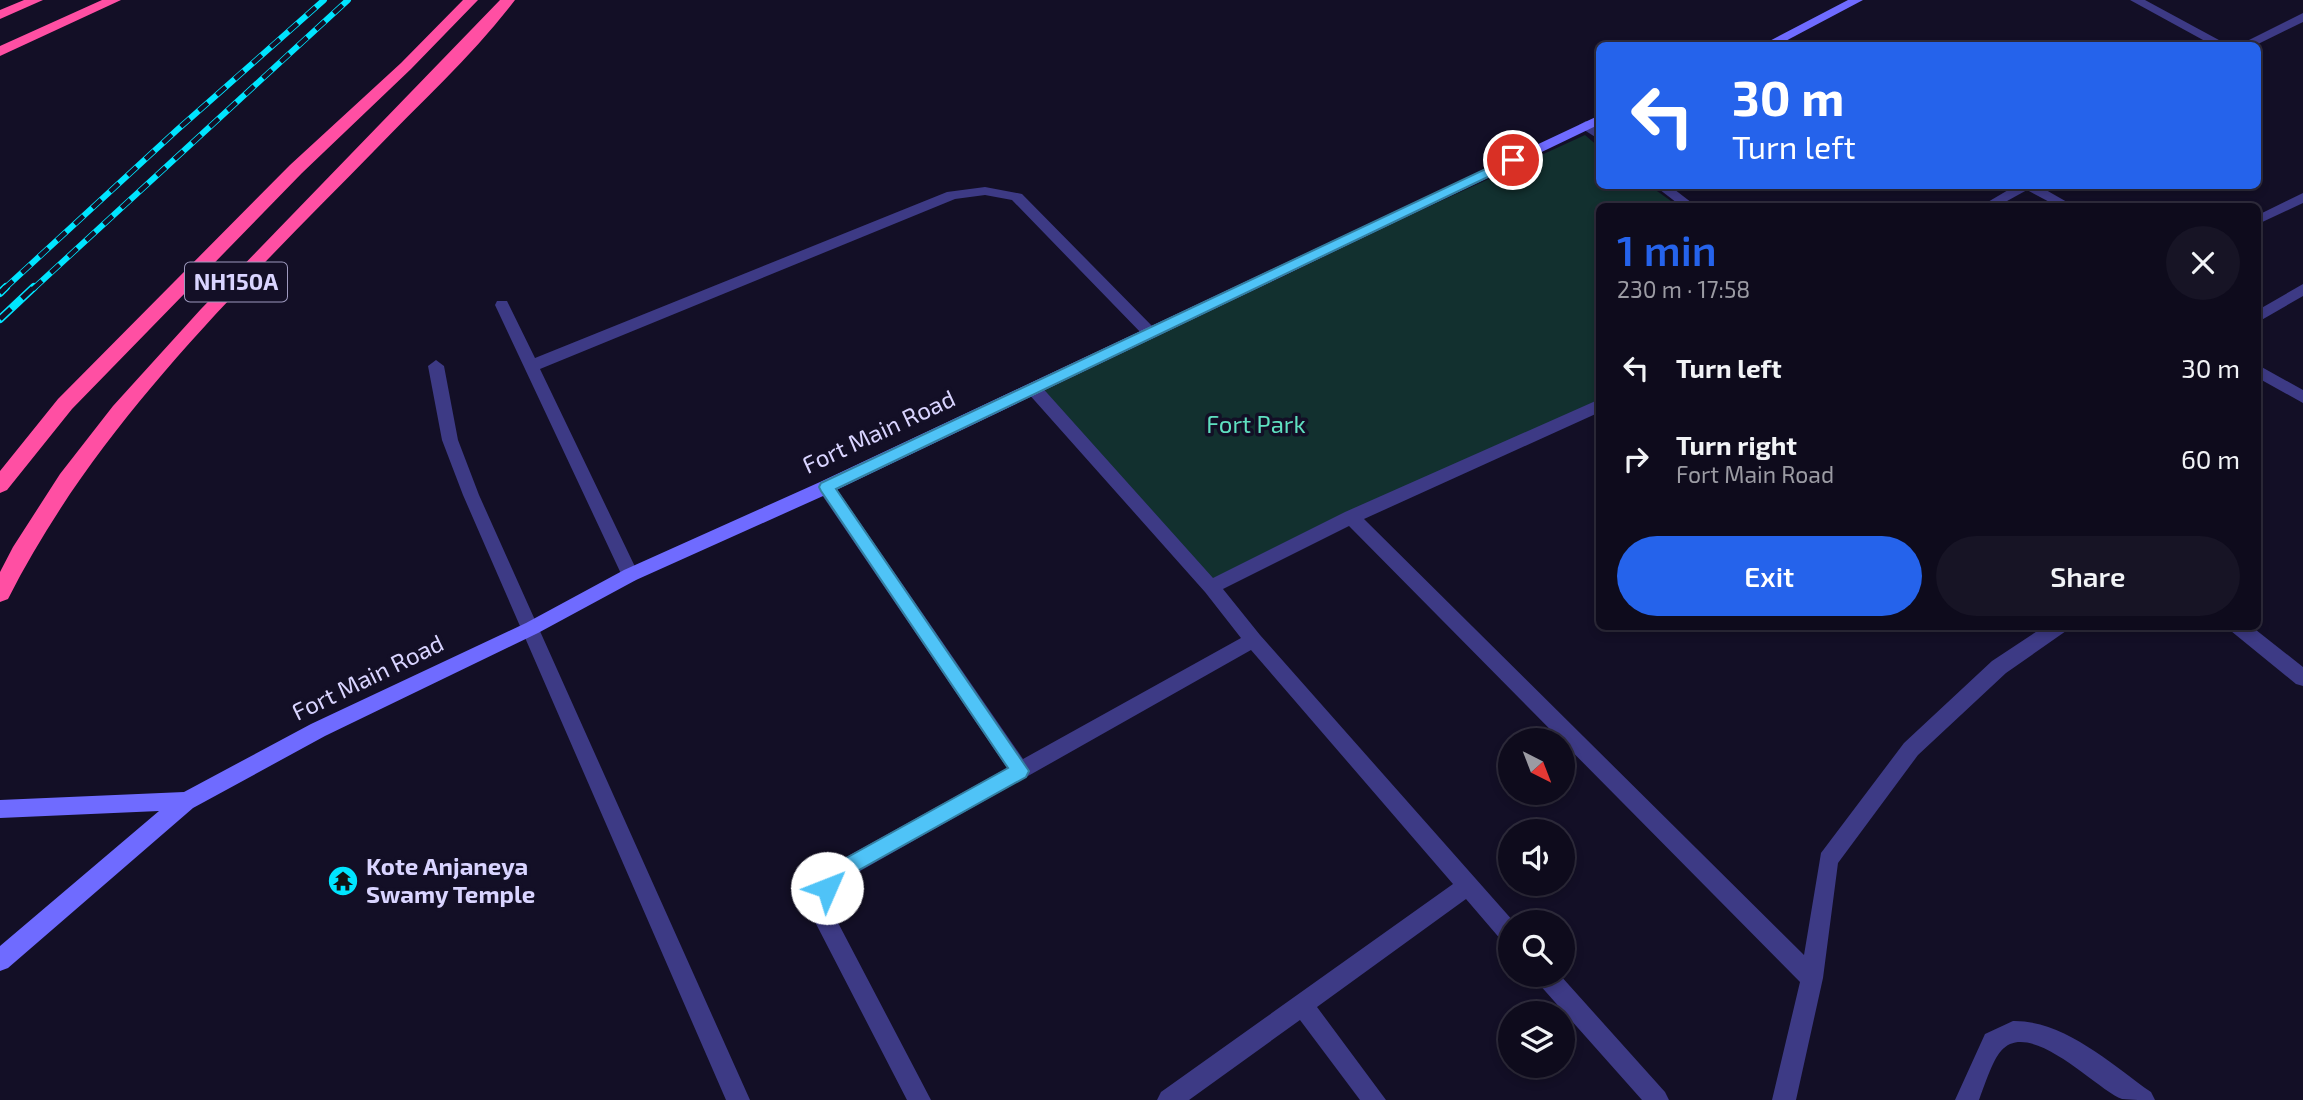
<!DOCTYPE html>
<meta charset="utf-8">
<style>
:root{--surface:#0e0b1c;--page:#171425;--text:#f1f3f6;--muted:#9b9ba3;--line:#2e2b3b;--accent:#2563eb}
body{margin:0;font-family:"Exo 2",sans-serif;background:var(--page);color:var(--text);height:100vh;display:flex;flex-direction:column;font-size:26px;white-space:nowrap}
*{box-sizing:border-box;margin:0}
p{font-size:23px;color:var(--muted)}
.icon{flex:none;width:38px;height:38px;fill:none;stroke:currentColor;stroke-width:2;stroke-linecap:round;stroke-linejoin:round}
.map{position:relative;flex:1;overflow:hidden}
.panel{position:absolute;left:1596px;top:203px;width:665px;height:427px;display:flex;flex-direction:column;background:var(--surface);border-radius:10px;box-shadow:0 4px 10px #0003,0 0 0 2px var(--line)}
.panel>*{flex:none}
.hud{position:absolute;left:1596px;top:42px;width:665px;height:147px;border-radius:10px;box-shadow:0 4px 10px #0003,0 0 0 2px var(--line);background:#2563eb;color:#fff;overflow:hidden}
.needle{width:46px;rotate:138deg}
.controls{position:absolute;left:1498px;top:728px;display:grid;gap:14px}
.controls a{display:grid;place-items:center;width:77px;height:77px;border-radius:50%;background:var(--surface);box-shadow:0 4px 10px #0003,0 0 0 2px var(--line);font-size:35px}
.pin{position:absolute;display:grid;place-items:center;width:60px;height:60px;color:#fff;margin:-30px;border:4px solid #fff;border-radius:50%;box-shadow:0 2px 7px #0007}
.me{position:absolute;width:77px;margin:-38px;rotate:46deg;stroke-linejoin:round;filter:drop-shadow(0 0 5px #0008)}
.turn{display:flex;align-items:center;gap:24px;height:147px;padding:0 21px;font-size:32px}
.turn .icon{width:91px;height:91px;stroke-width:2.5}
.turn b{display:block;font-size:49px;line-height:60px}
.round{display:grid;place-items:center;flex:none;width:74px;height:74px;border-radius:37px;background:var(--page)}
.head{display:flex;align-items:center;justify-content:space-between;height:119px;padding:0 21px}
h1{font-size:42px;font-weight:600;line-height:52px;color:var(--accent)}
.cta{display:flex;gap:14px;margin-top:auto;padding:14px 21px}
.cta a{flex:1;height:80px;border-radius:42px;background:var(--accent);color:#fff;font-size:28px;font-weight:600;line-height:80px;text-align:center}
.cta a+a{background:var(--page);color:var(--text)}
ul{padding:0;list-style:none}
li{display:flex;align-items:center;gap:21px;height:91px;padding:0 21px}
li div{flex:1}
li b{display:block;font-size:26px}
li em{font-style:normal}
.map>svg:first-child{display:block}
.green{fill:#12302f}
.lines{fill:none;stroke-linecap:round;stroke-linejoin:round}
.street{fill:#3d3a85;fill-rule:evenodd}
.secondary{fill:#6f6bff;fill-rule:evenodd}
.highway{fill:#ff4fa3;fill-rule:evenodd}
.rail-far1-casing{stroke:#00e5ff;stroke-width:6}
.rail-casing{stroke:#00e5ff;stroke-width:8}
.rail-far1{stroke:#130f26;stroke-width:4.5;stroke-dasharray:12;stroke-linecap:butt}
.rail{stroke:#130f26;stroke-width:5;stroke-dasharray:15;stroke-linecap:butt}
.route{fill:#4fc3f7;stroke:#337fa1;stroke-width:2}
.labels{text-anchor:middle;stroke-width:7;stroke-linejoin:round;paint-order:stroke}
.shield{fill:#130f26;stroke:#9e99be;stroke-width:2}
.shield-label{font-size:23px;font-weight:bold;fill:#d9d4ff}
.park-label{font-size:24px;fill:#5fe0c0;stroke:#130f26}
.street-label{font-size:24px;fill:#d9d4ff;stroke:#130f26}
.poi-label{font-size:24px;font-weight:bold;fill:#d9d4ff;stroke:#130f26;text-anchor:start}
</style>
<div class="map">
<svg width="2303" height="1100" viewBox="0 0 2303 1100">
<rect width="100%" height="100%" fill="#130f26"/>
<path class="green" d="M 1585,135 L 1599,147 L 1600,186 L 1650,186 L 1678,206 L 1600,206 L 1599,402 L 1211,587 L 1033,388 Z"/>
<g class="lines">
<path class="street" d="M 2130,0 L 2145,0 L 2230,46 L 2214,46 Z
M 2303,13 L 2303,22 L 2254,46 L 2237,46 Z
M 1586,121 L 1600,129 L 1600,140 L 1581,128 L 1579,125 Z
M 1655,186 L 1670,186 L 1696,206 L 1681,206 Z
M 2015,186 L 2039,186 L 2074,206 L 2057,206 L 2027,190 L 1998,206 L 1981,206 Z
M 985,187 L 1022,194 L 1155,329 L 1158,333 L 1155,337 L 1145,337 L 1012,200 L 985,195 L 955,199 L 540,369 L 639,575 L 636,580 L 630,582 L 624,580 L 495,305 L 497,301 L 507,301 L 535,358 L 947,192 Z
M 2303,193 L 2303,203 L 2258,224 L 2258,215 Z
M 2303,284 L 2303,296 L 2258,322 L 2258,310 Z
M 436,360 L 444,366 L 458,440 L 479,495 L 750,1100 L 726,1100 L 463,495 L 442,440 L 428,366 Z
M 2258,365 L 2303,390 L 2303,403 L 2258,378 Z
M 1033,382 L 1039,384 L 1213,578 L 1345,512 L 1600,399 L 1600,412 L 1364,519 L 1804,955 L 1821,853 L 1904,743 L 1992,661 L 2045,626 L 2069,626 L 2066,631 L 2006,673 L 1918,755 L 1838,863 L 1823,978 L 1796,1100 L 1772,1100 L 1800,982 L 1349,526 L 1223,589 L 1260,635 L 1514,922 L 1510,922 L 1510,944 L 1502,941 L 1466,899 L 1317,1007 L 1386,1100 L 1360,1100 L 1300,1020 L 1189,1100 L 1157,1100 L 1161,1092 L 1453,884 L 1251,650 L 853,875 L 837,892 L 835,917 L 931,1100 L 907,1100 L 813,918 C 817,886 816,884 839,861 L 1007,768 L 820,492 L 818,487 L 820,482 L 832,482 L 1023,759 L 1241,638 L 1205,592 L 1027,392 L 1025,388 Z
M 2228,626 L 2251,626 L 2303,667 L 2303,686 L 2296,684 L 2231,631 Z
M 1535,975 L 1560,975 L 1665,1092 L 1669,1100 L 1642,1100 L 1538,983 Z
M 2013,1021 C 2064,1020 2111,1064 2151,1092 L 2155,1100 C 2145,1100 2131,1100 2122,1099 C 2097,1090 2030,1017 2001,1051 C 1992,1061 1984,1087 1979,1100 L 1955,1100 L 1985,1034 Z"/>
<path class="secondary" d="M 1848,0 L 1863,0 L 1776,46 L 1760,46 Z
M 1600,115 L 1600,124 L 832,492 L 636,580 L 538,633 L 325,736 L 193,808 L 8,968 L 0,971 L 0,946 L 159,811 L 0,818 L 0,800 L 184,792 L 311,724 L 526,623 L 624,570 L 820,482 Z"/>
<path class="highway" d="M 24,0 L 43,0 L 0,19 L 0,10 Z
M 102,0 L 121,0 L 0,56 L 0,46 Z
M 463,0 L 478,0 L 411,69 L 302,173 L 72,409 L 7,490 L 0,493 L 0,471 L 58,399 L 290,165 L 401,63 Z
M 500,0 L 515,0 C 474,54 421,102 374,151 C 239,289 96,425 8,599 L 0,602 L 0,572 L 13,547 L 60,474 L 113,406 L 201,309 Z"/>
<g class="rail-far1-casing">
<path id="rail-far1" d="M 4,289 L 177,130 L 324,0
M 33,289 L 348,0"/>
</g>
<g class="rail-casing">
<path id="rail" d="M 0,293 L 6,287
M 0,319 L 34,287"/>
</g>
<use href="#rail-far1" class="rail-far1"/>
<use href="#rail" class="rail"/>
</g>
<path class="route" d="M 1513,156 L 1517,157 L 1517,163 L 836,489 L 1029,771 L 1026,777 L 852,874 L 834,895 L 827,897 L 820,895 L 818,888 L 839,862 L 1008,768 L 821,491 L 819,487 L 821,483 Z"/>
<defs>
<g id="temple-disc" transform="scale(1.575)"><circle r="9.5" fill="#00e5ff" stroke="#130f26"/><path d="M0-6L5-2H3V0L6.5 2.5H4V6H1.5V3h-3V6H-4V2.5H-6.5L-3 0V-2H-5Z" fill="#111"/></g>
</defs>
<g fill-rule="evenodd">
<use href="#temple-disc" x="343" y="881"/>
</g>
<g class="labels">
<rect class="shield" x="185" y="262.5" width="102" height="39" rx="5"/>
<g class="shield-label">
<text x="236" y="290">NH150A</text>
</g>
<g class="park-label">
<text x="1256" y="433">Fort Park</text>
</g>
<g class="street-label">
<text transform="translate(879 432) rotate(-25)" y="8">Fort Main Road</text>
<text transform="translate(368 678) rotate(-26)" y="8">Fort Main Road</text>
</g>
<g class="poi-label">
<text x="366" y="875">Kote Anjaneya<tspan x="366" dy="28">Swamy Temple</tspan></text>
</g>
</g>
</svg>
<div class="controls">
<a><svg class="needle" viewBox="-14 -14 28 28"><path d="M0-13l5 13h-10z" fill="#e53935"/><path d="M0 13l5-13h-10z" fill="#9b9ba3"/></svg></a>
<a><svg class="icon" aria-label="sound" viewBox="0 0 24 24"><path d="M4 9h4l5-4v14l-5-4H4zM17 9q2 3 0 6"/></svg></a>
<a><svg class="icon" aria-label="search" viewBox="0 0 24 24"><circle cx="10" cy="10" r="6"/><path d="M15 15l6 6"/></svg></a>
<a><svg class="icon" aria-label="layers" viewBox="0 0 24 24"><path d="M12 4l9 5-9 5-9-5zM3 14l9 5 9-5"/></svg></a>
</div>
<div class="pin" style="left:1513px;top:160px;background:#d93025"><svg class="icon" aria-label="arrive" viewBox="0 0 24 24"><path d="M6 21V4h12l-3 4 3 4H6"/></svg></div>
<svg class="me" style="left:827px;top:888px" viewBox="-20 -20 40 40"><circle r="19" fill="#fff"/><path d="M0-13L10 11 0 6-10 11z" fill="#4fc3f7"/></svg>
<div class="hud">
<div class="turn"><svg class="icon" aria-label="left" viewBox="0 0 24 24"><path d="M17 20v-9H6M10 6l-5 5 5 5"/></svg><div><b>30 m</b>Turn left</div></div>
</div>
<section class="panel">
<div class="head"><div><h1>1 min</h1><p>230 m · 17:58</p></div><a class="round"><svg class="icon" aria-label="close" viewBox="0 0 24 24"><path d="M6 6l12 12M18 6L6 18"/></svg></a></div>
<ul>
<li><svg class="icon" aria-label="left" viewBox="0 0 24 24"><path d="M17 20v-9H6M10 6l-5 5 5 5"/></svg><div><b>Turn left</b></div><em>30 m</em></li>
<li><svg class="icon" aria-label="right" viewBox="0 0 24 24"><path d="M7 20v-9h11M14 6l5 5-5 5"/></svg><div><b>Turn right</b><p>Fort Main Road</p></div><em>60 m</em></li>
</ul>
<div class="cta"><a>Exit</a><a>Share</a></div>
</section>
</div>
